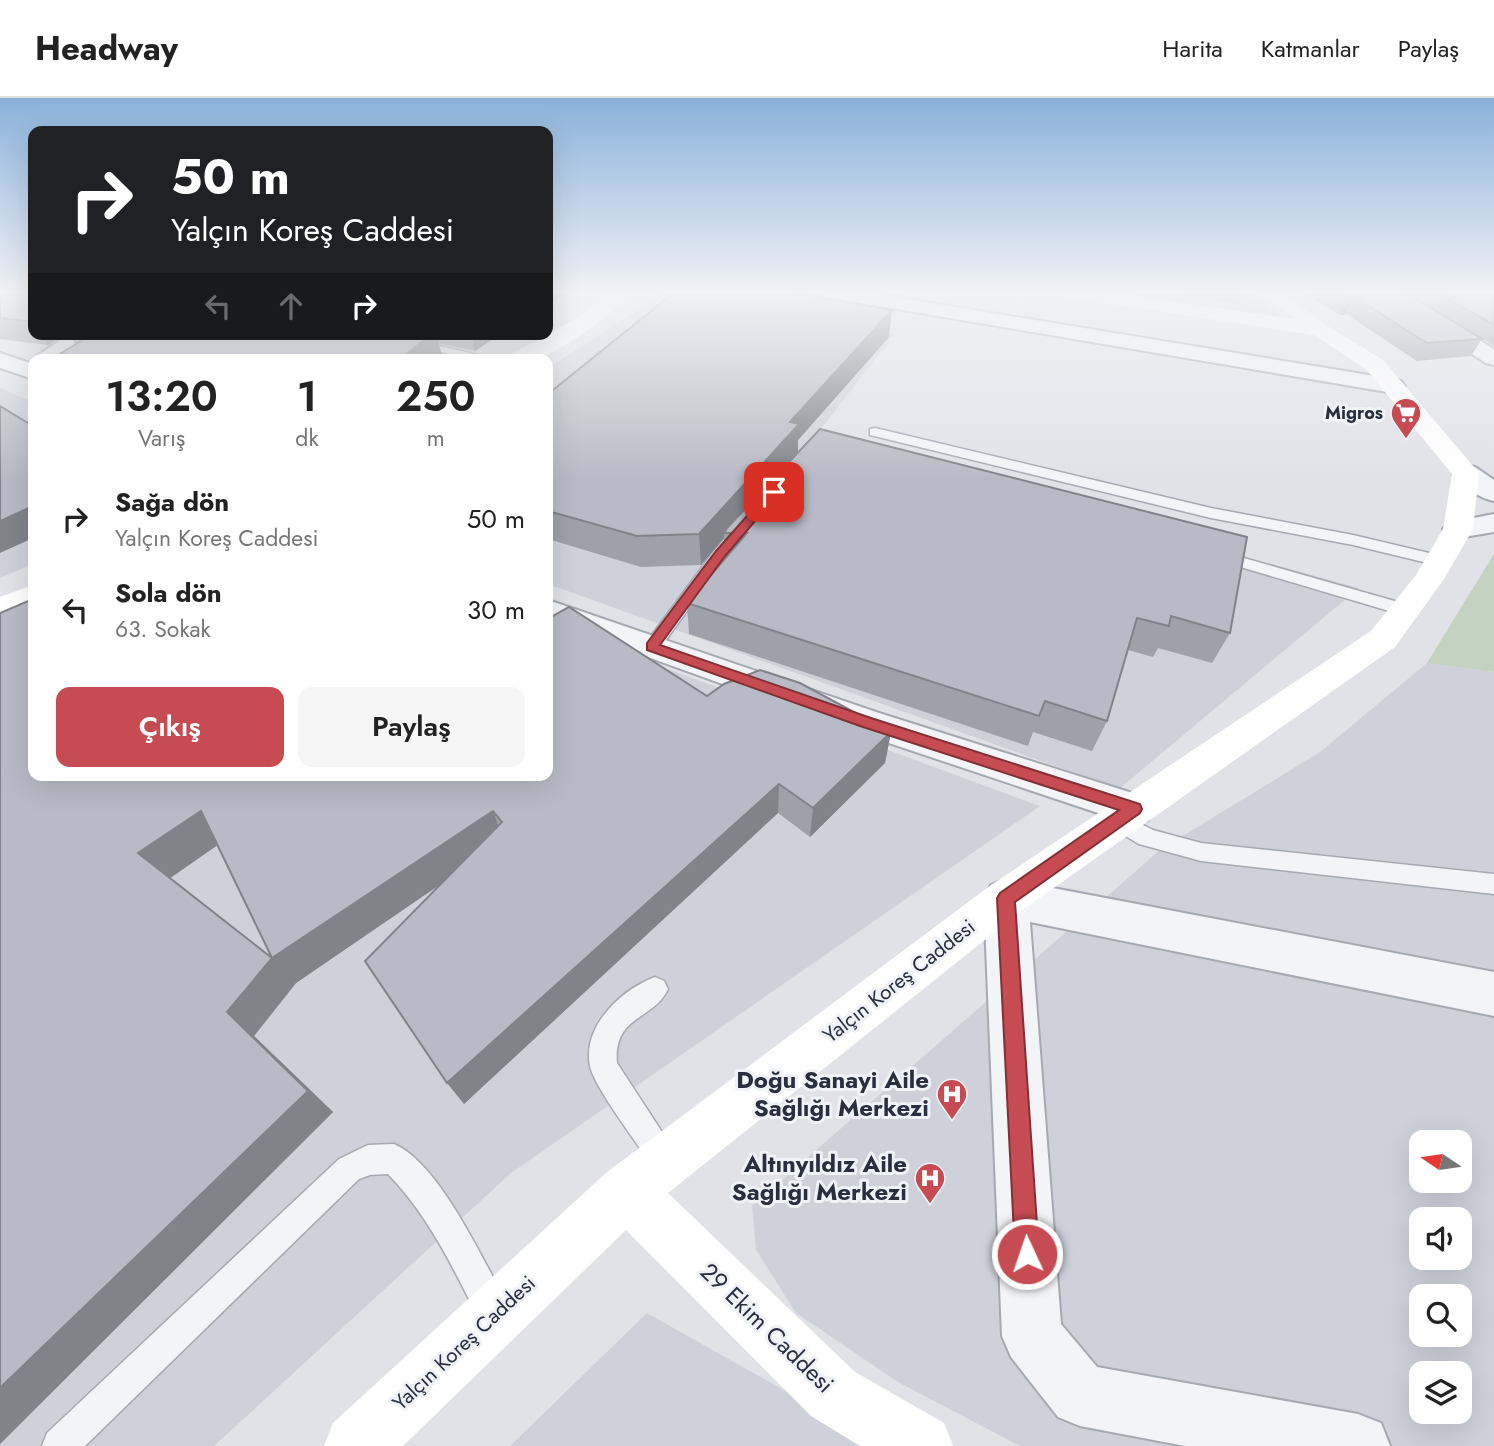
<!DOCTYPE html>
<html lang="tr">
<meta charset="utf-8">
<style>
:root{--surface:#fff;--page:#f6f6f6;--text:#222;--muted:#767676;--line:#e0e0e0;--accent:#c74b52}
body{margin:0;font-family:Jost,sans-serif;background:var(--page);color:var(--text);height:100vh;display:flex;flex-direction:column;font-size:26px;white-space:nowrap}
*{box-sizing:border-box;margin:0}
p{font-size:23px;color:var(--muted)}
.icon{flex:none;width:38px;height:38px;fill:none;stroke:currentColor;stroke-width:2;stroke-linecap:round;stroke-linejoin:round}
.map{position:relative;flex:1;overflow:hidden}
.details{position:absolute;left:28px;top:256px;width:525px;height:427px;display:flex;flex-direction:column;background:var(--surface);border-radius:14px;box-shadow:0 7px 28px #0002}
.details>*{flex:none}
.banner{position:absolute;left:28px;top:28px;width:525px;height:214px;border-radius:14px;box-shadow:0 7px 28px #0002;background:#202124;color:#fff;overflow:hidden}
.needle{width:46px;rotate:283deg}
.controls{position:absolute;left:1409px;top:1032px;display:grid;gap:14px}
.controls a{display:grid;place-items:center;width:63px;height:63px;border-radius:14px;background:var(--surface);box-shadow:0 7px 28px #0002;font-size:35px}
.pin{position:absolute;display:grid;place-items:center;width:60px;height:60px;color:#fff;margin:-30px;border-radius:14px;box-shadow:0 4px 10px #0006}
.me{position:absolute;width:77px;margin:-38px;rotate:357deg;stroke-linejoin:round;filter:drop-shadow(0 0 5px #0008)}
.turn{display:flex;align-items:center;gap:24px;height:147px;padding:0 28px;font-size:32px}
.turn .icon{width:91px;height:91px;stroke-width:2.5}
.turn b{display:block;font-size:49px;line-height:60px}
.lanes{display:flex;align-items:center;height:66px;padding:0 28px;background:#0003;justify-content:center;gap:35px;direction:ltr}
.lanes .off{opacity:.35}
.eta{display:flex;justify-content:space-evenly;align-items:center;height:119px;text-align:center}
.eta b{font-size:42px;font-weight:600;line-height:49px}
.cta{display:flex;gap:14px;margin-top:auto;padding:14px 28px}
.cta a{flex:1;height:80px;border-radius:14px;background:var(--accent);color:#fff;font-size:28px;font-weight:600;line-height:80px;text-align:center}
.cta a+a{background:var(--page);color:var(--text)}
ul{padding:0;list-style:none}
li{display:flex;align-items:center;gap:21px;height:91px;padding:0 28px}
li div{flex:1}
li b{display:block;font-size:26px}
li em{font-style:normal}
header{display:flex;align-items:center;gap:42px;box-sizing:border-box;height:98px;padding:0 35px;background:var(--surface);border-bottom:2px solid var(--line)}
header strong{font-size:33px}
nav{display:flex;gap:38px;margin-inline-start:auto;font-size:24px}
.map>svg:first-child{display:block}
.built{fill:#ced1da;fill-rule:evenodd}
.green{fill:#c4d2c2}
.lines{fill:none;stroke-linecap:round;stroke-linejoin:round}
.lane-casing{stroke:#a5a9b2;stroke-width:3}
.street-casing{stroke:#a5a9b2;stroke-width:4}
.lane{fill:#f3f4f7;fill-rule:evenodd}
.street{fill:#f3f4f7;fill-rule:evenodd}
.secondary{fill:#fff;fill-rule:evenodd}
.wall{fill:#9ea1a9;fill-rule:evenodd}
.shaded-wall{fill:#81838a}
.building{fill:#b8bbc5;stroke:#81838a;stroke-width:2;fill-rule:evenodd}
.route{fill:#c74b52;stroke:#813135;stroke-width:2}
.labels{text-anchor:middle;stroke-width:6;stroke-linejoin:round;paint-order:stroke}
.far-poi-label{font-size:18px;font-weight:bold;fill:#292f3f;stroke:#eff2f6;text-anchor:end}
.street-label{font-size:21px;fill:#292f3f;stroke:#eff2f6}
.near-poi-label{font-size:24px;font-weight:bold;fill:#292f3f;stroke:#eff2f6;text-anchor:end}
.near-street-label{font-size:24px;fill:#292f3f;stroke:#eff2f6}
</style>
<header>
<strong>Headway</strong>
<nav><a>Harita</a><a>Katmanlar</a><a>Paylaş</a></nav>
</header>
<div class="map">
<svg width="1494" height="1348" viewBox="0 0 1494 1348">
<rect width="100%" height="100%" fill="#e0e2e8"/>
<path class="built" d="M 1037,193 L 1250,193 L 1295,232 Z
M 665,194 L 894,237 L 813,341 L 1359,490 L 1119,691 L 548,486 L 548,270 Z
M 0,290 L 33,304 L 33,466 L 0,480 Z
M 548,527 L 1040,708 L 511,1075 L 214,1348 L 0,1348 L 0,555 L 33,677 L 548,677 Z
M 1427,565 L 1494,574 L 1494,1348 L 1020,1348 L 898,1284 L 796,1215 L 756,1152 L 752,1108 L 1160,752 L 1320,654 ZM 1421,1045 L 1460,1045 L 1460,1083 L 1421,1083 ZM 1421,1122 L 1460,1122 L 1460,1160 L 1421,1160 ZM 1421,1199 L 1460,1199 L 1460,1237 L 1421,1237 ZM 1421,1276 L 1460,1276 L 1460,1314 L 1421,1314 Z
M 647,1215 L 883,1348 L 510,1348 Z"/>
<path class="green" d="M 1494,456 L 1494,574 L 1427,565 Z"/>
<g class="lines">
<g class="lane-casing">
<path id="lane" d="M 559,193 L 571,193 L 564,196 Z
M 364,236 L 388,236 L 496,261 L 471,261 Z
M 875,330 L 1211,410 L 1353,437 L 1446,459 L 1448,463 L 1440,468 L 1353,447 L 1211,420 L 870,337 L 870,331 Z
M 743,425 L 751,430 L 726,459 L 658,553 L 646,553 L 643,549 L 646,545 L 714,453 L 737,427 Z
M 1216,452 L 1412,508 L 1415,512 L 1406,518 L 1210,460 L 1208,457 Z
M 1118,714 L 1153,732 L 1201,745 L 1494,776 L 1494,796 L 1201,763 L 1139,746 L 1110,729 L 1107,723 L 1110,717 Z
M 655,879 L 664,883 L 668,891 C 653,923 613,917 617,965 L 681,1063 L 676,1073 L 666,1078 L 656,1073 C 642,1052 594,989 590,968 C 582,928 621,892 655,879 Z
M 394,1046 C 439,1065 482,1161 506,1203 L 510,1215 L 506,1227 L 494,1231 L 482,1227 C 455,1174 430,1119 388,1076 L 370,1077 L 359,1081 L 85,1348 L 42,1348 L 47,1335 L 339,1061 L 368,1047 Z"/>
</g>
<g class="street-casing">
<path id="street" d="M 815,193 L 859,193 L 1393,281 L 1401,283 L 1405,288 L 1401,293 L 1393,295 L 825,199 Z
M 1373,193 L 1397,193 L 1494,251 L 1494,267 L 1486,265 Z
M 69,236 L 96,236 L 60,261 L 33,261 Z
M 0,255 L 33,266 L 33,281 L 0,270 Z
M 1466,367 L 1475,369 L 1494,382 L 1494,403 C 1479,400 1461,388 1453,375 L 1457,369 Z
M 1494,416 L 1494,434 L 1458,440 L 1448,437 L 1443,431 L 1448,425 Z
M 548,502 L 879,615 L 1148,700 L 1154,711 L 1148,722 L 1134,727 L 853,633 L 548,523 Z
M 1006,781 L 1494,874 L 1494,918 L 1030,824 L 1061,1226 L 1097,1269 L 1358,1316 L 1381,1325 L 1390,1348 L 1185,1348 L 1080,1328 L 1058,1319 L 1011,1259 L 1002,1238 L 984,800 L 991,787 Z"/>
</g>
<use href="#lane" class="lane"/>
<use href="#street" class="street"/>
<path class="secondary" d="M 611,193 L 632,193 C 619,212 559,255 537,261 C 529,263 517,261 509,261 L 512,256 L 580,218 Z
M 1055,193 L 1103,193 L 1294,221 L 1260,193 L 1282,193 L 1326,227 L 1383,262 L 1479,375 L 1473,431 L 1444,481 L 1395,549 L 1021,813 L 668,1095 L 855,1274 L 944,1325 L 953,1348 L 860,1348 L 811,1318 L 626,1132 L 403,1348 L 324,1348 L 333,1325 L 607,1074 L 991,787 L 1371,533 L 1416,477 L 1443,431 L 1452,376 L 1367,272 L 1314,237 L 1065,199 Z
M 33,487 L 33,509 L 0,521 L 0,499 Z"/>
</g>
<path class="wall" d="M 0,193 L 33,193 L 33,236 L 65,236 L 48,247 L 0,241 Z
M 1154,193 L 1245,193 L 1239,206 Z
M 1300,193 L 1397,193 L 1399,194 L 1400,193 L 1494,193 L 1494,248 L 1454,224 L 1482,241 L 1471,258 L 1417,263 L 1346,216 L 1340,217 Z
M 69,236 L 394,236 L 394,237 L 403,237 L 401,236 L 500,236 L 475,253 L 438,245 L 442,257 L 437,261 L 64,261 L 61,255 L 76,247 Z
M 889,239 L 798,342 L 798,355 L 1230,535 L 1212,565 L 1158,550 L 1153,559 L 1128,552 L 1107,623 L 1092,653 L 1033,634 L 1028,648 L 689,536 L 687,505 L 724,461 L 724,440 L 701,467 L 641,469 L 548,441 L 548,296 Z
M 0,515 L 707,598 L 891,634 L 885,665 L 810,739 L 778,715 L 464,1006 L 443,784 L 296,885 L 254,938 L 333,1014 L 0,1346 ZM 217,747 L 272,860 L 170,780 Z"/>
<path class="shaded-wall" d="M 548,193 L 562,193 L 562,198 L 548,208 Z
M 1354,199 L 1346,216 L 1340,217 L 1349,200 Z
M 892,212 L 889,239 L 798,342 L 798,355 L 724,435 L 724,440 L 701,467 L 699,436 L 790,324 Z
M 41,236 L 65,236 L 48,247 Z
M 221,236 L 262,236 L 229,261 L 219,238 Z
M 359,236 L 386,236 L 390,247 L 359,240 Z
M 432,236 L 436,236 L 442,257 L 437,261 L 400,261 Z
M 471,236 L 500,236 L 475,253 Z
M 33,408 L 33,440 L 0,455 L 0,423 Z
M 891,634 L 885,665 L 810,739 L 813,710 Z
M 779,686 L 778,715 L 464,1006 L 447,985 Z
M 201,713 L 225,742 L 166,783 L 138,755 Z
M 493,713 L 504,743 L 296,885 L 254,938 L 333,1014 L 0,1346 L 0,1290 L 227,914 L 272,860 Z"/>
<path class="building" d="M 0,193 L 33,193 L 33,224 L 0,220 Z
M 676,193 L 782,193 L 892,212 L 790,324 L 799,326 L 699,436 L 637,438 L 548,413 L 548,296 Z
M 1336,193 L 1397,193 L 1402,196 L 1401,193 L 1403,193 L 1482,241 L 1427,245 L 1354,199 L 1349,200 Z
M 1435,193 L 1494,193 L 1494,227 Z
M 93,236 L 221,236 L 219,238 L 221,240 L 249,240 L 255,236 L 359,236 L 359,240 L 405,236 L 432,236 L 400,261 L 76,261 L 61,255 Z
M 0,308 L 33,328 L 33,408 L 0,423 Z
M 820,331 L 1247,439 L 1230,535 L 1171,518 L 1169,528 L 1137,520 L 1107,623 L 1045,603 L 1039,618 L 687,505 L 747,435 L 724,435 L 727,430 Z
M 33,501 L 33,677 L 548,677 L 548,517 L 551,519 L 569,509 L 707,598 L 724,586 L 760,572 L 800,585 L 891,634 L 813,710 L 779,686 L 447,985 L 365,863 L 502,724 L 493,713 L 272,860 L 227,914 L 308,993 L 0,1290 L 0,515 ZM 201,713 L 272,860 L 138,755 Z"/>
<linearGradient id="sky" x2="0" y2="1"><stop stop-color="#8ab1db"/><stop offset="0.51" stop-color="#f1f2f5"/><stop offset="1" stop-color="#f1f2f5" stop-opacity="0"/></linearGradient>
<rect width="1494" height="381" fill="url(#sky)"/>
<path class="route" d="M 770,392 L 780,394 L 725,458 L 660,547 L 871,620 L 1140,706 L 1142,711 L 1140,715 L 1015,804 L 1039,1156 L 1035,1164 L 1027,1168 L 1019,1164 L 1015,1156 L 997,800 L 1000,795 L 1119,712 L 860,628 L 647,552 L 647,545 L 716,453 Z"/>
<defs>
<g id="supermarket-pin" transform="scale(1.575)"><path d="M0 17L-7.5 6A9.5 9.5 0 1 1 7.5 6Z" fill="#c74b52" stroke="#eff2f6"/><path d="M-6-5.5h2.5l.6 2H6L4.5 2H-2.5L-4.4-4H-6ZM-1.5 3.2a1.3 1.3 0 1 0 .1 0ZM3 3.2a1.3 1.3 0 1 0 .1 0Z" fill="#fff"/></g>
<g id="hospital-pin" transform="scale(1.575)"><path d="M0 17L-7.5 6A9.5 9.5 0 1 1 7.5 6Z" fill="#c74b52" stroke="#eff2f6"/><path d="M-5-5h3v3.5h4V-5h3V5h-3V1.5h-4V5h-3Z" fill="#fff"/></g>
</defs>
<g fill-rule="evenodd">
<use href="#supermarket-pin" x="1406" y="315"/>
<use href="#hospital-pin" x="952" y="996"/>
<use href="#hospital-pin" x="930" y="1080"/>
</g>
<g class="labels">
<g class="far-poi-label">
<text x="1383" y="321">Migros</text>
</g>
<g class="street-label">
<text transform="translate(899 883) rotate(-38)" y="7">Yalçın Koreş Caddesi</text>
<text transform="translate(464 1245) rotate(-43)" y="7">Yalçın Koreş Caddesi</text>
</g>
<g class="near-poi-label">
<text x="929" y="990">Doğu Sanayi Aile<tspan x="929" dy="28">Sağlığı Merkezi</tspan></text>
<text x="907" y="1074">Altınyıldız Aile<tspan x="907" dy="28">Sağlığı Merkezi</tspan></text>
</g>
<g class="near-street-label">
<text transform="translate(767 1230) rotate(44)" y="8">29 Ekim Caddesi</text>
</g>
</g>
</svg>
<div class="controls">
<a><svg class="needle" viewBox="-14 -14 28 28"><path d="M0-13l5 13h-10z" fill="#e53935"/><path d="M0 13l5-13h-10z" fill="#767676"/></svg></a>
<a><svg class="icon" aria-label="sound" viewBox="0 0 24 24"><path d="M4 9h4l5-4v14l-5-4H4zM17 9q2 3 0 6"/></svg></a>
<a><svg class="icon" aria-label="search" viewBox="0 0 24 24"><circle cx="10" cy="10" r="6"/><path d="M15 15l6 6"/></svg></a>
<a><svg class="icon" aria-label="layers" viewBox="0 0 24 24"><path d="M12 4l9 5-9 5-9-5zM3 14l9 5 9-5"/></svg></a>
</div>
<div class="pin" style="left:774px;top:394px;background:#d93025"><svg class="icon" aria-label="arrive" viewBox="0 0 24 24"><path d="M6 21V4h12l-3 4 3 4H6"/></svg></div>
<svg class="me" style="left:1027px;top:1156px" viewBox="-20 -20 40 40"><circle r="17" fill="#c74b52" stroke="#fff" stroke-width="3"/><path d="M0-11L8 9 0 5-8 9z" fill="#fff"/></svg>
<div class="banner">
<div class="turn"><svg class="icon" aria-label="right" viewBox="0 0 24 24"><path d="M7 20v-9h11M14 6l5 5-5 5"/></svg><div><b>50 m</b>Yalçın Koreş Caddesi</div></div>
<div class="lanes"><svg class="icon off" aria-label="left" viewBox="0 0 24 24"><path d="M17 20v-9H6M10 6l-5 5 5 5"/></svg><svg class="icon off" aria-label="ahead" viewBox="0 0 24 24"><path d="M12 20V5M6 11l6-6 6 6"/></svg><svg class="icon" aria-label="right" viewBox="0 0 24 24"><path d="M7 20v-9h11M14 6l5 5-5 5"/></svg></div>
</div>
<section class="details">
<div class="eta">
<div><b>13:20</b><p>Varış</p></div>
<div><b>1</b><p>dk</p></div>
<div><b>250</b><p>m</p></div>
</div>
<ul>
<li><svg class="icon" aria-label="right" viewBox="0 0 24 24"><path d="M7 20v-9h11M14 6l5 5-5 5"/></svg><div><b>Sağa dön</b><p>Yalçın Koreş Caddesi</p></div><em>50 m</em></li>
<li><svg class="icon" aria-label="left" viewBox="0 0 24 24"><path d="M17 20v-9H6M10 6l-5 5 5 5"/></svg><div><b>Sola dön</b><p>63. Sokak</p></div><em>30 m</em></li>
</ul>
<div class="cta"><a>Çıkış</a><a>Paylaş</a></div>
</section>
</div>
